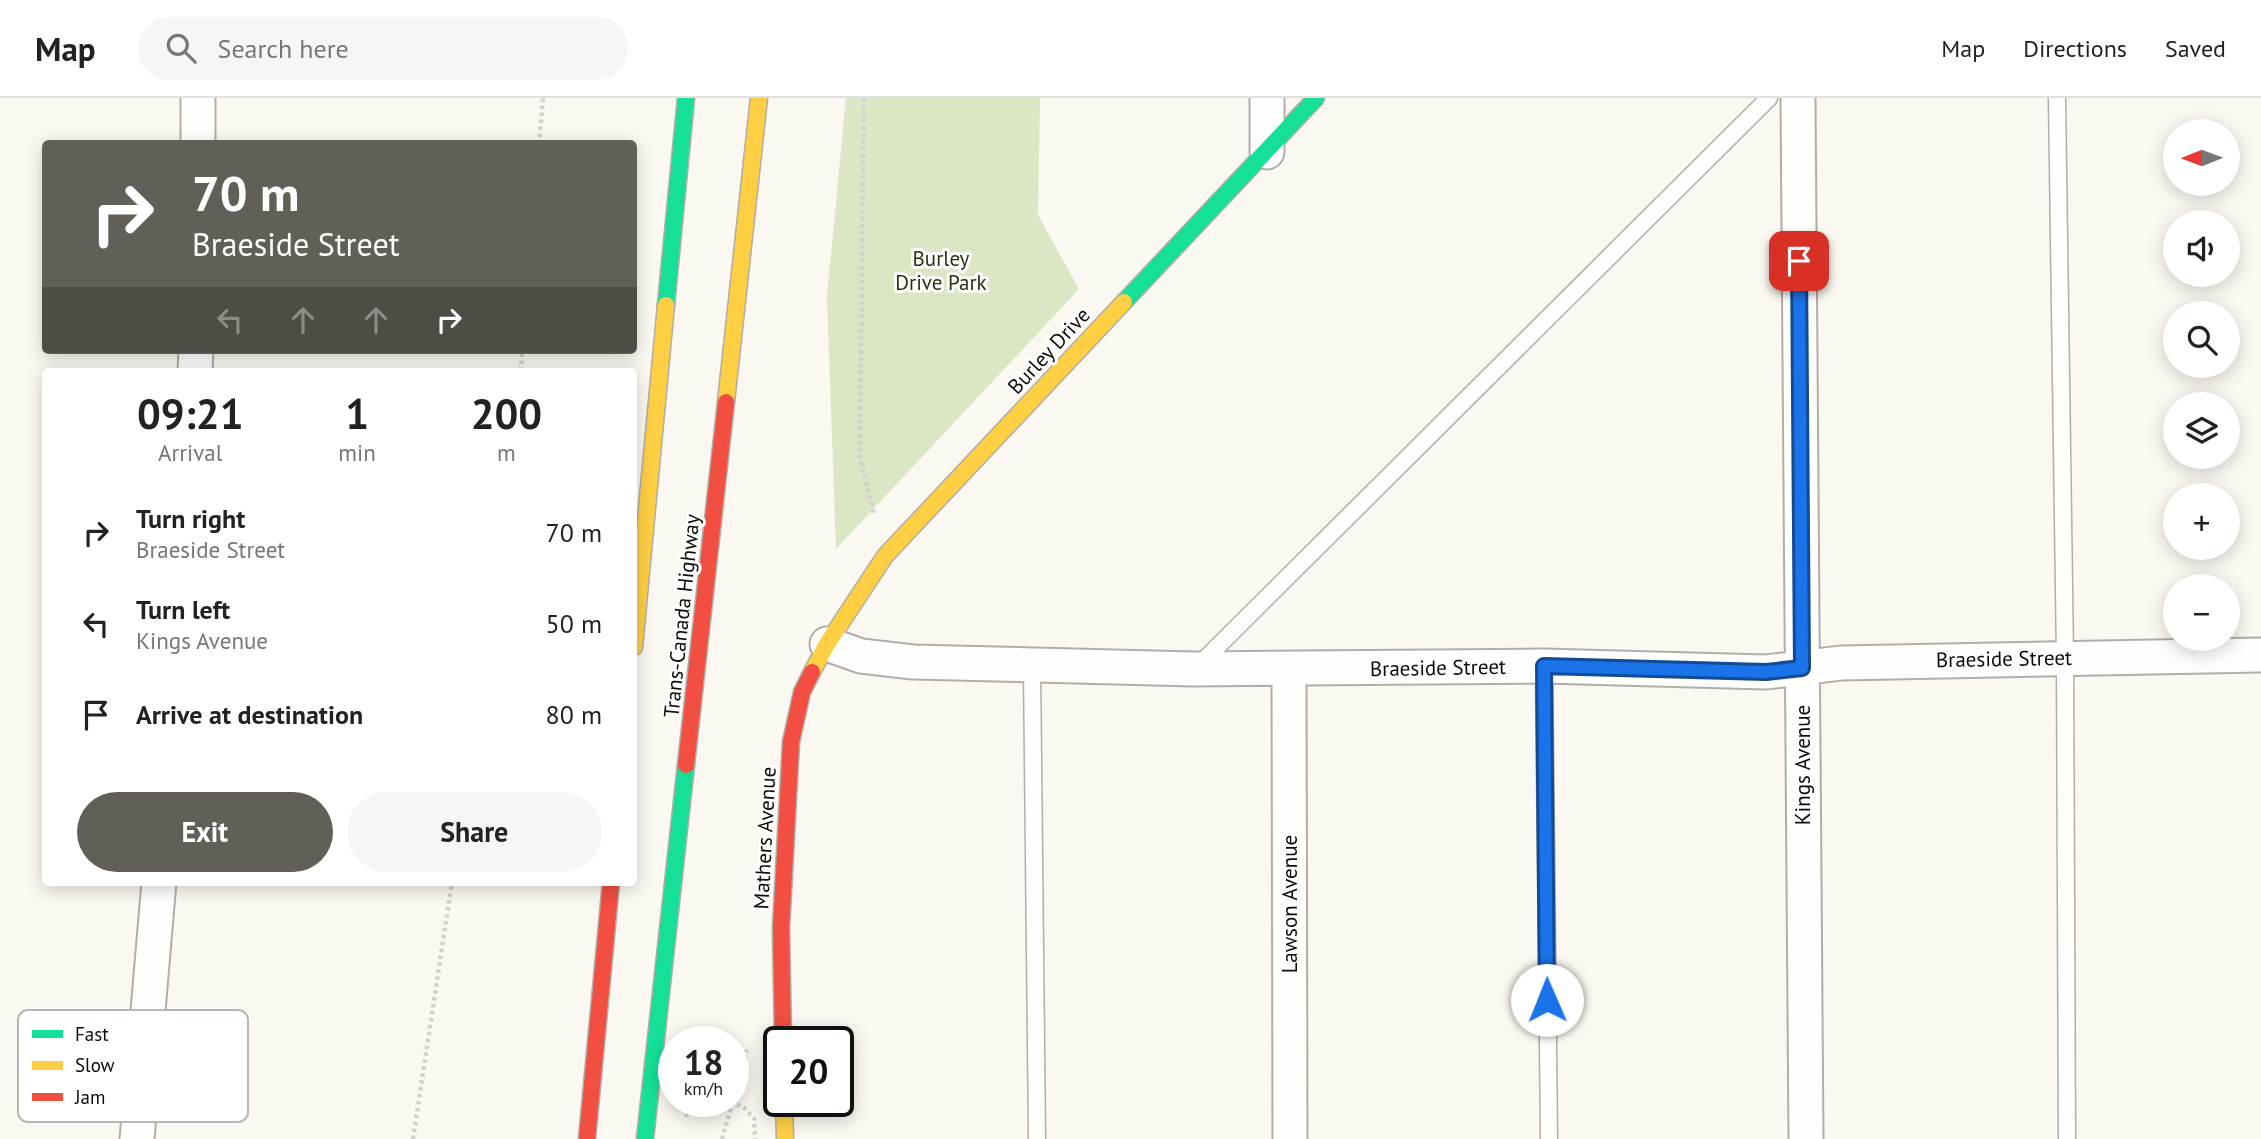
<!DOCTYPE html>
<meta charset="utf-8">
<style>
:root{--surface:#fff;--page:#f6f6f6;--text:#222;--muted:#767676;--line:#e0e0e0;--accent:#615f57}
body{margin:0;font-family:"PT Sans",sans-serif;background:var(--page);color:var(--text);height:100vh;display:flex;flex-direction:column;font-size:26px;white-space:nowrap}
*{box-sizing:border-box;margin:0}
p{font-size:23px;color:var(--muted)}
.icon{flex:none;width:38px;height:38px;fill:none;stroke:currentColor;stroke-width:2;stroke-linecap:round;stroke-linejoin:round}
.map{position:relative;flex:1;overflow:hidden}
.side{position:absolute;left:42px;top:270px;width:595px;height:518px;display:flex;flex-direction:column;background:var(--surface);border-radius:7px;box-shadow:0 4px 18px #0003}
.side>*{flex:none}
.banner{position:absolute;left:42px;top:42px;width:595px;height:214px;border-radius:7px;box-shadow:0 4px 18px #0003;background:#615f57;color:#fff;overflow:hidden}
.needle{width:46px;rotate:269deg}
.controls{position:absolute;left:2163px;top:21px;display:grid;gap:14px}
.controls a{display:grid;place-items:center;width:77px;height:77px;border-radius:50%;background:var(--surface);box-shadow:0 4px 18px #0003;font-size:35px}
.speed{position:absolute;left:658px;top:928px;display:flex;gap:14px;font-size:35px;font-weight:700;text-align:center}
.speed>*{display:grid;place-content:center;width:91px;height:91px;border-radius:50%;background:var(--surface);box-shadow:0 4px 18px #0003;line-height:1}
.speed small{font-size:18px;font-weight:400}
.speed .limit{border:4px solid #111;border-radius:10px;background:#fff;color:#111}
.pin{position:absolute;display:grid;place-items:center;width:60px;height:60px;color:#fff;margin:-30px;border-radius:14px;box-shadow:0 4px 10px #0006}
.me{position:absolute;width:77px;margin:-38px;rotate:359deg;stroke-linejoin:round;filter:drop-shadow(0 0 5px #0008)}
.turn{display:flex;align-items:center;gap:24px;height:147px;padding:0 35px;font-size:32px}
.turn .icon{width:91px;height:91px;stroke-width:2.5}
.turn b{display:block;font-size:49px;line-height:60px}
.lanes{display:flex;align-items:center;height:66px;padding:0 35px;background:#0003;justify-content:center;gap:35px;direction:ltr}
.lanes .off{opacity:.35}
.eta{display:flex;justify-content:space-evenly;align-items:center;height:119px;text-align:center}
.eta b{font-size:42px;font-weight:600;line-height:49px}
.cta{display:flex;gap:14px;margin-top:auto;padding:14px 35px}
.cta a{flex:1;height:80px;border-radius:42px;background:var(--accent);color:#fff;font-size:28px;font-weight:600;line-height:80px;text-align:center}
.cta a+a{background:var(--page);color:var(--text)}
ul{padding:0;list-style:none}
li{display:flex;align-items:center;gap:21px;height:91px;padding:0 35px}
li div{flex:1}
li b{display:block;font-size:26px}
li em{font-style:normal}
header{display:flex;align-items:center;gap:42px;box-sizing:border-box;height:98px;padding:0 35px;background:var(--surface);border-bottom:2px solid var(--line)}
header strong{font-size:33px}
nav{display:flex;gap:38px;margin-inline-start:auto;font-size:24px}
.search{width:490px;height:63px;background:var(--page);display:flex;align-items:center;gap:18px;box-sizing:border-box;padding:0 24px;border-radius:38px;color:var(--muted);font-size:26px}
.map>svg:first-child{display:block}
.green{fill:#dae6c4}
.lines{fill:none;stroke-linecap:round;stroke-linejoin:round}
.lane-casing{stroke:#b0aea6;stroke-width:19}
.street-casing{stroke:#b0aea6;stroke-width:37}
.fast-casing{stroke:#b0aea6;stroke-width:19}
.slow-casing{stroke:#b0aea6;stroke-width:19}
.jam-casing{stroke:#b0aea6;stroke-width:19}
.path{stroke:#d2d1cf;stroke-width:4.5;stroke-dasharray:3.5 3.5;stroke-linecap:butt}
.lane{stroke:#fefefd;stroke-width:16}
.street{stroke:#fefefd;stroke-width:33}
.fast{stroke:#16e098;stroke-width:16}
.slow{stroke:#ffcf43;stroke-width:16}
.jam{stroke:#f24e42;stroke-width:16}
.path-bridge{stroke:#d2d1cf;stroke-width:4.5;stroke-dasharray:3.5 3.5;stroke-linecap:butt}
.route-casing{stroke:#114b97;stroke-width:18}
.route{stroke:#1a73e8;stroke-width:12}
.labels{text-anchor:middle;stroke-width:6;stroke-linejoin:round;paint-order:stroke}
.park-label{font-size:21px;fill:#26340d;stroke:#fff}
.street-label{font-size:21px;fill:#0e0c04;stroke:#fff}
.key{fill:#fff;stroke:#b7b6b4;stroke-width:2}
.key-label{font-size:19px;fill:#0e0c04}
</style>
<header>
<strong>Map</strong>
<div class="search"><svg class="icon" aria-label="search" viewBox="0 0 24 24"><circle cx="10" cy="10" r="6"/><path d="M15 15l6 6"/></svg>Search here</div>
<nav><a>Map</a><a>Directions</a><a>Saved</a></nav>
</header>
<div class="map">
<svg width="2261" height="1041" viewBox="0 0 2261 1041">
<rect width="100%" height="100%" fill="#faf8f0"/>
<path class="green" d="M 846,0 L 1040,0 L 1038,117 L 1079,191 L 836,451 L 827,198 Z"/>
<g class="lines">
<g class="lane-casing">
<path id="lane" d="M 2057,0 L 2065,560 L 2067,1041
M 1032,568 L 1037,1041
M 1544,568 L 1549,1041
M 1196,570 L 1769,0"/>
</g>
<g class="street-casing">
<path id="street" d="M 1267,0 L 1267,54
M 1798,0 L 1806,1041
M 198,46 L 198,0
M 195,273 L 196,252
M 827,546 L 861,558 L 913,564 L 1194,571 L 1544,568 L 1766,574 L 1841,565 L 2261,557
M 1289,571 L 1290,1041
M 137,1041 L 159,784"/>
</g>
<g class="fast-casing">
<path id="fast" d="M 1124,204 L 1316,0
M 666,207 L 686,0
M 645,1041 L 686,667"/>
</g>
<g class="slow-casing">
<path id="slow" d="M 726,304 L 759,0
M 634,549 L 666,207
M 812,574 L 827,546 L 885,458 L 1124,204
M 784,1003 L 785,1041"/>
</g>
<g class="jam-casing">
<path id="jam" d="M 686,667 L 726,304
M 783,943 L 781,830 L 791,644 L 802,594 L 812,574
M 587,1041 L 611,784"/>
</g>
<path class="path" d="M 864,0 L 860,359 L 874,416
M 539,46 L 543,0
M 521,273 L 522,252
M 733,1001 L 747,952
M 686,1019 L 690,1009 L 701,1003
M 413,1041 L 452,784
M 722,1041 L 733,1003"/>
<use href="#lane" class="lane"/>
<use href="#street" class="street"/>
<use href="#fast" class="fast"/>
<use href="#slow" class="slow"/>
<use href="#jam" class="jam"/>
<path class="path-bridge" d="M 731,1003 L 744,1010 L 754,1020 L 755,1041"/>
</g>
<g class="lines">
<g class="route-casing">
<path id="route" d="M 1547,902 L 1544,568 L 1766,574 L 1802,570 L 1799,163"/>
</g>
<use href="#route" class="route"/>
</g>
<g class="labels">
<g class="park-label">
<text x="941" y="168">Burley<tspan x="941" dy="24">Drive Park</tspan></text>
</g>
<g class="street-label">
<text transform="translate(1049 253) rotate(-47)" y="7">Burley Drive</text>
<text transform="translate(682 518) rotate(-84)" y="7">Trans-Canada Highway</text>
<text transform="translate(2004 561) rotate(-1)" y="7">Braeside Street</text>
<text transform="translate(1438 570) rotate(-1)" y="7">Braeside Street</text>
<text transform="translate(1803 667) rotate(-90)" y="7">Kings Avenue</text>
<text transform="translate(765 740) rotate(-87)" y="7">Mathers Avenue</text>
<text transform="translate(1290 806) rotate(-90)" y="7">Lawson Avenue</text>
</g>
</g>
<rect x="18" y="912" width="230" height="112" rx="10" class="key"/>
<rect x="32" y="932" width="31" height="8" fill="#16e098"/>
<rect x="32" y="963" width="31" height="9" fill="#ffcf43"/>
<rect x="32" y="995" width="31" height="8" fill="#f24e42"/>
<g class="key-label">
<text x="75" y="943">Fast</text>
<text x="75" y="974">Slow</text>
<text x="75" y="1006">Jam</text>
</g>
</svg>
<div class="controls">
<a><svg class="needle" viewBox="-14 -14 28 28"><path d="M0-13l5 13h-10z" fill="#e53935"/><path d="M0 13l5-13h-10z" fill="#767676"/></svg></a>
<a><svg class="icon" aria-label="sound" viewBox="0 0 24 24"><path d="M4 9h4l5-4v14l-5-4H4zM17 9q2 3 0 6"/></svg></a>
<a><svg class="icon" aria-label="search" viewBox="0 0 24 24"><circle cx="10" cy="10" r="6"/><path d="M15 15l6 6"/></svg></a>
<a><svg class="icon" aria-label="layers" viewBox="0 0 24 24"><path d="M12 4l9 5-9 5-9-5zM3 14l9 5 9-5"/></svg></a>
<a>+</a>
<a>−</a>
</div>
<div class="speed"><div>18<small>km/h</small></div><div class="limit">20</div></div>
<div class="pin" style="left:1799px;top:163px;background:#d93025"><svg class="icon" aria-label="arrive" viewBox="0 0 24 24"><path d="M6 21V4h12l-3 4 3 4H6"/></svg></div>
<svg class="me" style="left:1547px;top:902px" viewBox="-20 -20 40 40"><circle r="19" fill="#fff"/><path d="M0-13L10 11 0 6-10 11z" fill="#1a73e8"/></svg>
<div class="banner">
<div class="turn"><svg class="icon" aria-label="right" viewBox="0 0 24 24"><path d="M7 20v-9h11M14 6l5 5-5 5"/></svg><div><b>70 m</b>Braeside Street</div></div>
<div class="lanes"><svg class="icon off" aria-label="left" viewBox="0 0 24 24"><path d="M17 20v-9H6M10 6l-5 5 5 5"/></svg><svg class="icon off" aria-label="ahead" viewBox="0 0 24 24"><path d="M12 20V5M6 11l6-6 6 6"/></svg><svg class="icon off" aria-label="ahead" viewBox="0 0 24 24"><path d="M12 20V5M6 11l6-6 6 6"/></svg><svg class="icon" aria-label="right" viewBox="0 0 24 24"><path d="M7 20v-9h11M14 6l5 5-5 5"/></svg></div>
</div>
<section class="side">
<div class="eta">
<div><b>09:21</b><p>Arrival</p></div>
<div><b>1</b><p>min</p></div>
<div><b>200</b><p>m</p></div>
</div>
<ul>
<li><svg class="icon" aria-label="right" viewBox="0 0 24 24"><path d="M7 20v-9h11M14 6l5 5-5 5"/></svg><div><b>Turn right</b><p>Braeside Street</p></div><em>70 m</em></li>
<li><svg class="icon" aria-label="left" viewBox="0 0 24 24"><path d="M17 20v-9H6M10 6l-5 5 5 5"/></svg><div><b>Turn left</b><p>Kings Avenue</p></div><em>50 m</em></li>
<li><svg class="icon" aria-label="arrive" viewBox="0 0 24 24"><path d="M6 21V4h12l-3 4 3 4H6"/></svg><div><b>Arrive at destination</b></div><em>80 m</em></li>
</ul>
<div class="cta"><a>Exit</a><a>Share</a></div>
</section>
</div>
